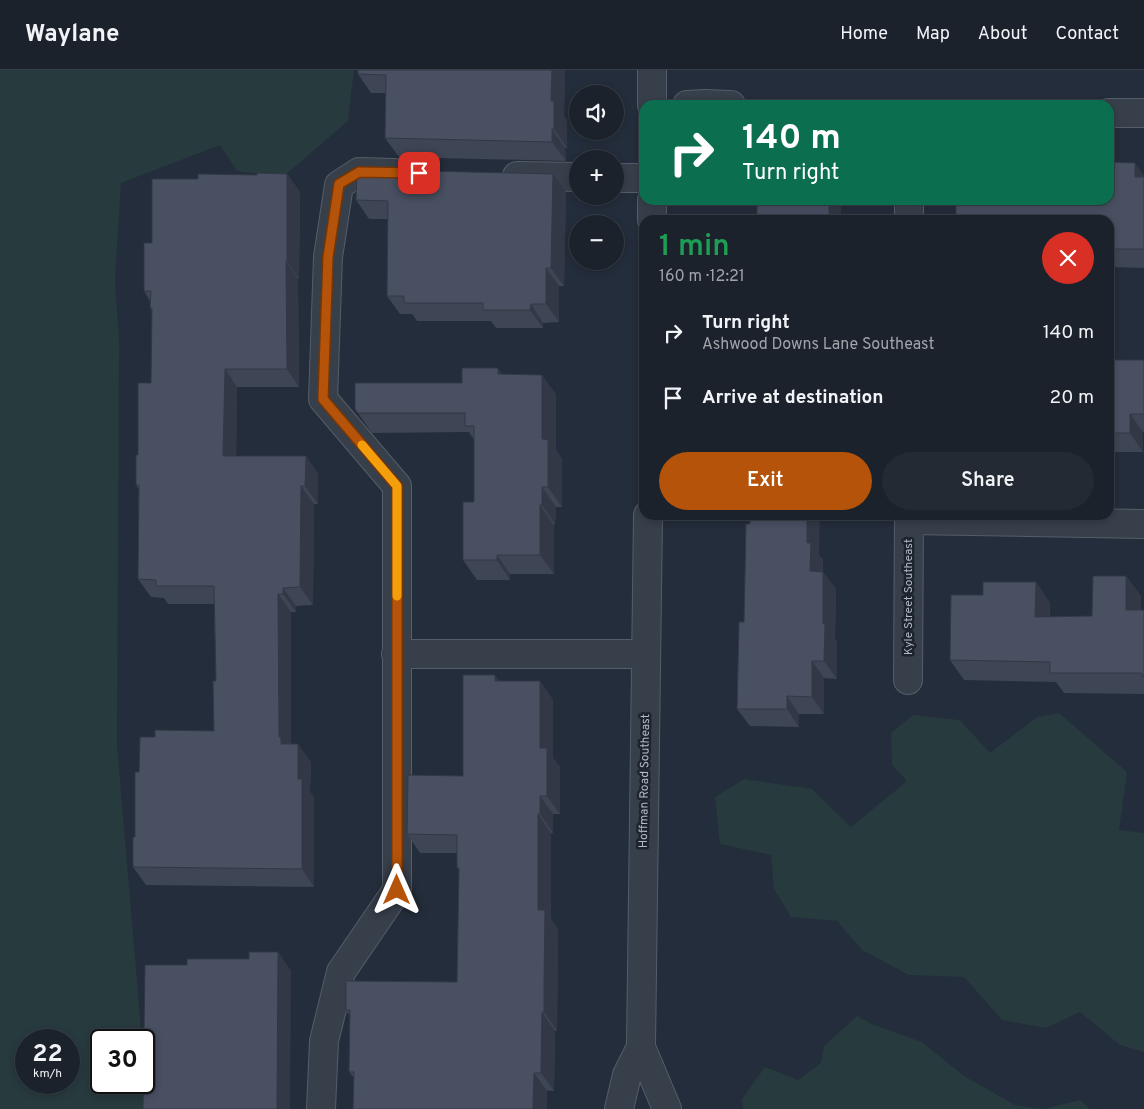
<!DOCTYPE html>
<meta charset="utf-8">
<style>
:root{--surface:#1b222c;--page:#242a34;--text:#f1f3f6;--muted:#a0a4a9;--line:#393f48;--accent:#b45309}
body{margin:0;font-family:Overpass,sans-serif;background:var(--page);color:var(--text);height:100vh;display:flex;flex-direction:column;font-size:19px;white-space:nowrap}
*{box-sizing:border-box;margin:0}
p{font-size:16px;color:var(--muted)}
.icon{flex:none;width:28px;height:28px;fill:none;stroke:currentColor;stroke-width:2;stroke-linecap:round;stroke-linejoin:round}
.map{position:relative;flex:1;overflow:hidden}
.drawer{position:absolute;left:639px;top:145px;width:475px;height:305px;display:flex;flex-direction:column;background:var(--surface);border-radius:15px;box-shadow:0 2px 8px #0003,0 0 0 1px var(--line)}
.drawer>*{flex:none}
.top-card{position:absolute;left:639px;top:30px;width:475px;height:105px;border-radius:15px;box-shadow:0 2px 8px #0003,0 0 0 1px var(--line);background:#0b6e4f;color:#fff;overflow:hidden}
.tools{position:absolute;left:569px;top:15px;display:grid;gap:10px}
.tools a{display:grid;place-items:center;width:55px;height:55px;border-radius:50%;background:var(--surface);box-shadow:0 2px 8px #0003,0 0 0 1px var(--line);font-size:25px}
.speed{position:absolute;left:15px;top:959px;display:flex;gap:10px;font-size:25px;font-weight:700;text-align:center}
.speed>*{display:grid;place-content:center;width:65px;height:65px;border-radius:50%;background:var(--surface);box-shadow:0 2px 8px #0003,0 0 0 1px var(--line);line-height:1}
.speed small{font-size:12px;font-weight:400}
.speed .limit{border:2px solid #111;border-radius:8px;background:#fff;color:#111}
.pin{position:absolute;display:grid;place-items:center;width:42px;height:42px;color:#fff;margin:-21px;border-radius:10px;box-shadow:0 2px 8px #0006}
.me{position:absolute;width:55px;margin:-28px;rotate:0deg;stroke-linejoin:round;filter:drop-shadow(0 0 4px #0008)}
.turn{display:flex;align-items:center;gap:18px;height:105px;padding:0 20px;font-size:22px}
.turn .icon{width:65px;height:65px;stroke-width:2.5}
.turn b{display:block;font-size:35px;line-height:42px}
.round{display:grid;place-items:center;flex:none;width:52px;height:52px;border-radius:26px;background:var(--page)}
.head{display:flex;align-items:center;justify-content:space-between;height:85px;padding:0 20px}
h1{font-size:30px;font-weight:600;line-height:38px;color:#1e9e55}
.button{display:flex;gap:10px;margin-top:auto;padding:10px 20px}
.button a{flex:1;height:58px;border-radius:30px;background:var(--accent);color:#fff;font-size:20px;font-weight:600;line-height:58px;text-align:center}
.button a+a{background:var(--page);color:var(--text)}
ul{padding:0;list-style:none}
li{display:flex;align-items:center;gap:15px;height:65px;padding:0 20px}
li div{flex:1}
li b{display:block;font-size:19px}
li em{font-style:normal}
header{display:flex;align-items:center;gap:30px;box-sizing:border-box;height:70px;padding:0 25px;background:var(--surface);border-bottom:1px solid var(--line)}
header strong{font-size:24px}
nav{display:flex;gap:28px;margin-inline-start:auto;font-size:18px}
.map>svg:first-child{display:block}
.green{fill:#273a3d;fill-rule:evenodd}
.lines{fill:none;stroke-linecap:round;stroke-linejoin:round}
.minor-casing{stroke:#565d69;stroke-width:30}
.minor{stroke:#373f4b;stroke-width:28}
.wall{fill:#3e4554}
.shaded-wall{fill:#323845}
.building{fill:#485062;stroke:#323845}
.route-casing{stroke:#753606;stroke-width:12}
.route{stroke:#b45309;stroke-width:9}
.slow{stroke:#f59e0b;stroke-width:9}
.labels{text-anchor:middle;stroke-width:5;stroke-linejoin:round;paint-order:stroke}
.street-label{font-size:12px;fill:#b3bac7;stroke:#1d2430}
</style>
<header>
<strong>Waylane</strong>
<nav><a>Home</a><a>Map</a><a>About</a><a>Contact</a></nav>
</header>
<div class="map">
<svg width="1144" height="1039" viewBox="0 0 1144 1039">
<rect width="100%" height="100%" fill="#242d3b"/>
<path class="green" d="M 0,0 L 354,0 L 348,51 L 283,107 L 237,101 L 220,75 L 121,113 L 115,210 L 119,272 L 117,675 L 142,970 L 101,970 L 101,1012 L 144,1012 L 148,1039 L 0,1039 ZM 26,970 L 69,970 L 69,1012 L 26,1012 Z
M 1059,643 L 1127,702 L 1119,760 L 1144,763 L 1144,982 L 1120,975 L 1080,942 L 1046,958 L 1002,950 L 964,907 L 909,905 L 862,880 L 837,851 L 791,847 L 774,819 L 771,785 L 720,774 L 715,727 L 744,709 L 812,719 L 851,757 L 907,711 L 892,695 L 891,663 L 913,645 L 960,650 L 990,683 L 1037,647 Z
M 857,946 L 874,955 L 922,972 L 964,1006 L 1015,1035 L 1043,1039 L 1080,1030 L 1090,1039 L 743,1039 L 742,1029 L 765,997 L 798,1010 L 821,993 L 824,976 Z"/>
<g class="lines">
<g class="minor-casing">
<path id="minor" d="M 652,35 L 652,0
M 687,35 L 705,34 L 731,35
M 1109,43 L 1144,43
M 517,106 L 578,107
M 615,108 L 644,108
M 652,150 L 652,130
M 909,150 L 909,130
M 648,445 L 641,977 L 667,1039
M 909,450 L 1144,454
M 396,584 L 646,584
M 908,610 L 909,445
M 321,1039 L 324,971 L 341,902 L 397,820 L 397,416 L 323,329 L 328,187 L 339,115 L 359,102 L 394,103
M 619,1039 L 627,1005 L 641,977"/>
</g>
<use href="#minor" class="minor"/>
</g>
<path class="wall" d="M 358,0 L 565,0 L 564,46 L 567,50 L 567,78 L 565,78 L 566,91 L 399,87 L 385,68 L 386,23 L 371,23 L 358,4 Z
M 287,104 L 300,122 L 299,209 L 298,209 L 299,317 L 237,317 L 236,386 L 306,386 L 318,404 L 318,434 L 314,434 L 313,535 L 296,536 L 296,542 L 291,542 L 291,674 L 311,692 L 310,722 L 314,727 L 314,817 L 146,815 L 133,797 L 139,702 L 155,667 L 214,661 L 216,611 L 214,534 L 168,534 L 164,528 L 151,527 L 138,509 L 139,420 L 136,415 L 138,385 L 151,313 L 152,241 L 150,238 L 150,231 L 144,221 L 152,173 L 198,109 Z
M 1144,105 L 1144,198 L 1109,197 L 1109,130 Z
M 566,122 L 564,216 L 559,216 L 559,252 L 543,253 L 543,258 L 496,258 L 491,251 L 417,251 L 412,244 L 400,244 L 387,226 L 388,149 L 369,149 L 356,130 Z
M 1109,290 L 1144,290 L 1144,362 L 1143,362 L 1143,382 L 1109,382 Z
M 503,304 L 556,324 L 556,380 L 562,389 L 562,437 L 556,437 L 555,454 L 554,455 L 554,504 L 510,504 L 510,510 L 477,510 L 463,490 L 474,432 L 474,370 L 469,362 L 372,363 L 355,339 L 462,313 Z
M 750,454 L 819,485 L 823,490 L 823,502 L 836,519 L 835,569 L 837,572 L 837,609 L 824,608 L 824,644 L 799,644 L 799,657 L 750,656 L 737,639 L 744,552 Z
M 1126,506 L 1141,526 L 1141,540 L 1144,540 L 1144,624 L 1064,623 L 1056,612 L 964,610 L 950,590 L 983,525 L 1036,512 L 1050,533 L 1050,547 L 1092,546 Z
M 499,611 L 540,611 L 553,630 L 553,688 L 560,697 L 560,744 L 553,744 L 553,763 L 551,763 L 551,849 L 558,859 L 557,961 L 555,961 L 554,1021 L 354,1008 L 349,1002 L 350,946 L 346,940 L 457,912 L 459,800 L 457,798 L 457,783 L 420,783 L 407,764 L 463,706 Z
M 278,882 L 291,901 L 143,1019 L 138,1012 L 144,1012 L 144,961 L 249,889 Z"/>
<path class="shaded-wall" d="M 552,0 L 565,0 L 564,46 L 567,50 L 567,78 L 554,59 L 551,31 Z
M 552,59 L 565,78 L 566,91 L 552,72 Z
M 1135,93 L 1144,105 L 1144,120 L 1135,107 Z
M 287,104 L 300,122 L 299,209 L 287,191 Z
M 553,104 L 566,122 L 564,216 L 551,198 Z
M 829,130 L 836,130 L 841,137 L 841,150 L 829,150 Z
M 286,191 L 298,209 L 299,317 L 287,299 Z
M 546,198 L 559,216 L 559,252 L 546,234 Z
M 531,234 L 543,253 L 543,258 L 530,240 Z
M 498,298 L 512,318 L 498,304 Z
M 225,299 L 237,317 L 236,404 L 223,386 Z
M 542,305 L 556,324 L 556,380 L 562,389 L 562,437 L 548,417 L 542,369 Z
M 1130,344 L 1143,362 L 1143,382 L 1130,363 Z
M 306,386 L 318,404 L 318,434 L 305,416 Z
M 301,416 L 314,434 L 313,535 L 300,517 Z
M 542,417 L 556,437 L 555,454 L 542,435 Z
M 540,435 L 554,455 L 554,504 L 540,485 Z
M 807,445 L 820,445 L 819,485 L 823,490 L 822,519 L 810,501 L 807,473 Z
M 497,485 L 510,504 L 510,510 L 497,490 Z
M 823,502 L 836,519 L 835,569 L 837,572 L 837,609 L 824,591 L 823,554 Z
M 1126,506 L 1141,526 L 1141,560 L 1126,540 Z
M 1036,512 L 1050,533 L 1049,567 L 1035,547 Z
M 283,518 L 296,536 L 296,542 L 283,524 Z
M 278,524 L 291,542 L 291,681 L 281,674 L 279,667 Z
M 812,591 L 824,608 L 824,644 L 812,627 Z
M 495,605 L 508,624 L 495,611 Z
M 540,611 L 553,630 L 553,688 L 560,697 L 560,744 L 547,726 L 540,678 Z
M 787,626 L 799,644 L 799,657 L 787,639 Z
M 298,674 L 311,692 L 310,722 L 314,727 L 314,817 L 302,799 L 298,709 Z
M 540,726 L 553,744 L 553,763 L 540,744 Z
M 538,744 L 551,763 L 551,849 L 558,859 L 557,961 L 544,942 L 538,840 Z
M 278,882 L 291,901 L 290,1039 L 277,1039 Z
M 542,942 L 555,961 L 554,1021 L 541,1003 Z
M 534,1003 L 547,1021 L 547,1039 L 533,1039 Z"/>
<path class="building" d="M 358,0 L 552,0 L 551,31 L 554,31 L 554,59 L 552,59 L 552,72 L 385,68 L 386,5 L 358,4 Z
M 1109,92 L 1135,93 L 1135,107 L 1144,107 L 1144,179 L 1109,179 L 1109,150 L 956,150 L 956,130 L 1109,130 Z
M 386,100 L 553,104 L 551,198 L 546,198 L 546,234 L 531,234 L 530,240 L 483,240 L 483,233 L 404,233 L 404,226 L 387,226 L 388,131 L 356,130 L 357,101 L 386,101 Z
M 257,103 L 287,104 L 287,191 L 286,191 L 287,299 L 225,299 L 223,386 L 306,386 L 305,416 L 301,416 L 300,517 L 283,518 L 283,524 L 278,524 L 279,667 L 281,667 L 281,674 L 298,674 L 298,709 L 302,709 L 302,799 L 133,797 L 133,767 L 135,767 L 135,702 L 139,702 L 140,667 L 155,667 L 155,660 L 214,661 L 213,611 L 216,611 L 214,516 L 156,516 L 156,510 L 138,509 L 139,415 L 136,415 L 136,385 L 138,385 L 138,313 L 151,313 L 152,238 L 150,238 L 151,221 L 144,221 L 144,173 L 152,173 L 152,109 L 198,109 L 198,104 L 257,105 Z
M 757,130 L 829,130 L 829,150 L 757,150 Z
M 1109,290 L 1144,290 L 1144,344 L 1130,344 L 1130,363 L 1109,363 Z
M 462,298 L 498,298 L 498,304 L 542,305 L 542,369 L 548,370 L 548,417 L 542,417 L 542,435 L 540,435 L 540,485 L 497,485 L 497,490 L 463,490 L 463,432 L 474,432 L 474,356 L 465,356 L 465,343 L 358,343 L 355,339 L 355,313 L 462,313 Z
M 750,445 L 807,445 L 807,473 L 811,473 L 810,501 L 823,502 L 823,554 L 825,554 L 824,591 L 812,591 L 812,627 L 787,626 L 787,639 L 737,639 L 739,552 L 744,552 L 746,454 L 750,454 Z
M 1093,506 L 1126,506 L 1126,540 L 1144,540 L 1144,606 L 1142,606 L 1142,603 L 1050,603 L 1050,592 L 950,590 L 951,525 L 983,525 L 983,512 L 1036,512 L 1035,547 L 1092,546 Z
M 463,605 L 495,605 L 495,611 L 540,611 L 540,678 L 547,678 L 547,726 L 540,726 L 540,744 L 538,744 L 538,840 L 545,840 L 544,913 L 544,942 L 542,942 L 541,1003 L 534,1003 L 533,1039 L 353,1039 L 354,1002 L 349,1002 L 350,940 L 346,940 L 346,911 L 457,912 L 459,798 L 457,798 L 457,765 L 407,764 L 408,705 L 463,706 Z
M 249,882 L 278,882 L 277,1039 L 143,1039 L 144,970 L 135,970 L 135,961 L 144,961 L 145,895 L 187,895 L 187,889 L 249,889 Z"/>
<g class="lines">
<g class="route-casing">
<path id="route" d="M 397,820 L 397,416 L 323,329 L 328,187 L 339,114 L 359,102 L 419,103"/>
</g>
<use href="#route" class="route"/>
<path class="slow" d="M 362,375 L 397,416 L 397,526"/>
</g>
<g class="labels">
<g class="street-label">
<text transform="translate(908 527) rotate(-90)" y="4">Kyle Street Southeast</text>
<text transform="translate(644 711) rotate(-89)" y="4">Hoffman Road Southeast</text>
</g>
</g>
</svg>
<div class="tools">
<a><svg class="icon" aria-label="sound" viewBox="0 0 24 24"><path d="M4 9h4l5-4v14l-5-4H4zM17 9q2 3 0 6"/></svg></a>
<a>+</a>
<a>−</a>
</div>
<div class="speed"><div>22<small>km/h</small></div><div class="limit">30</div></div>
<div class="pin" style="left:419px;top:103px;background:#d93025"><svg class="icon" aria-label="arrive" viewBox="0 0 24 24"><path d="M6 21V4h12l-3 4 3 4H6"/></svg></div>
<svg class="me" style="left:397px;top:820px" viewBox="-20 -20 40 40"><path d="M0-17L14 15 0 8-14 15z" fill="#b45309" stroke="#fff" stroke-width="4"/></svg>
<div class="top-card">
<div class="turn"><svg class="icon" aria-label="right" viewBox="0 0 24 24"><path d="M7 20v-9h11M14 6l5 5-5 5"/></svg><div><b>140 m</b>Turn right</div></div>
</div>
<section class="drawer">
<div class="head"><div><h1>1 min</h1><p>160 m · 12:21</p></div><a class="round" style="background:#d93025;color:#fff"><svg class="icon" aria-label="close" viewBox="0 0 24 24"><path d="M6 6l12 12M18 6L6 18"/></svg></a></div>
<ul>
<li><svg class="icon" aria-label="right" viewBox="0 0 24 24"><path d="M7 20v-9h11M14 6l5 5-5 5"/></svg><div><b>Turn right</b><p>Ashwood Downs Lane Southeast</p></div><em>140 m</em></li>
<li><svg class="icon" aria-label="arrive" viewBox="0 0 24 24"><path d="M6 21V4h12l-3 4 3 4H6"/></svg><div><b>Arrive at destination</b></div><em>20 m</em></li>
</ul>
<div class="button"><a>Exit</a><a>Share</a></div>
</section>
</div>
